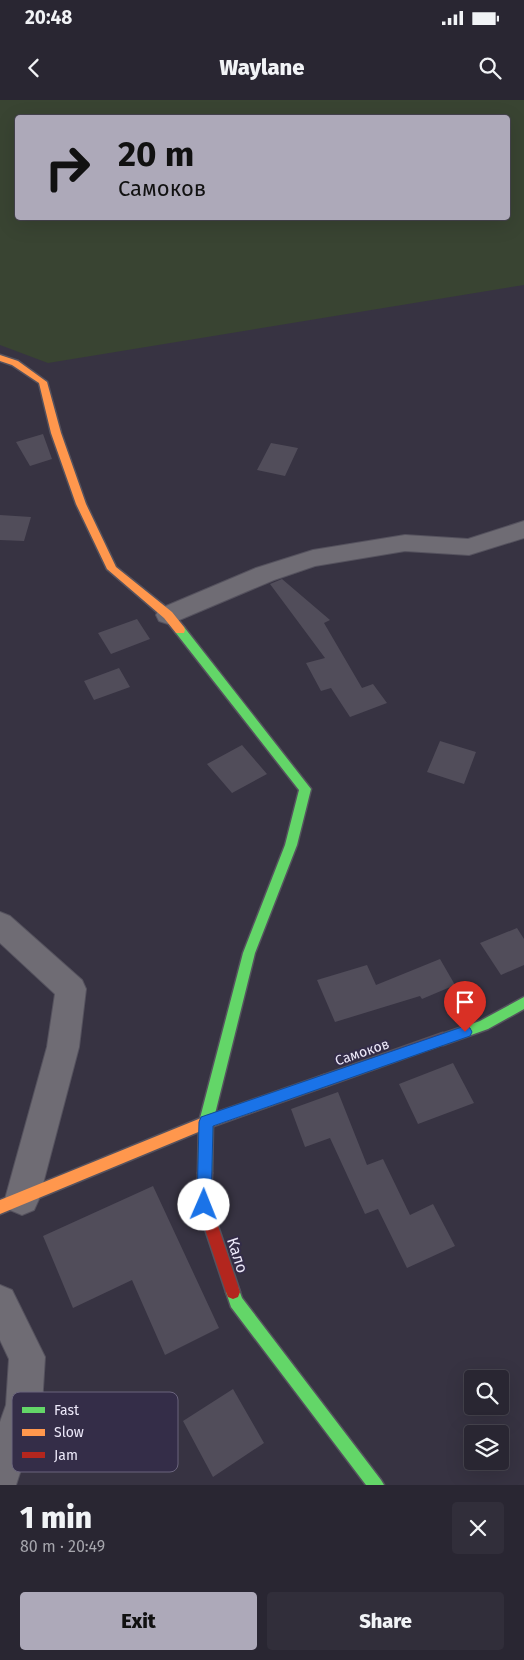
<!DOCTYPE html>
<meta charset="utf-8">
<style>
:root{--surface:#292632;--page:#312e3a;--text:#f1f3f6;--muted:#a5a5ac;--line:#45434d;--accent:#ada9b9}
body{margin:0;font-family:"Fira Sans",sans-serif;background:var(--page);color:var(--text);height:100vh;display:flex;flex-direction:column;font-size:19px;white-space:nowrap}
*{box-sizing:border-box;margin:0}
p{font-size:16px;color:var(--muted)}
.icon{flex:none;width:28px;height:28px;fill:none;stroke:currentColor;stroke-width:2;stroke-linecap:round;stroke-linejoin:round}
.map{position:relative;height:1385px;overflow:hidden}
.side{display:flex;flex-direction:column;background:var(--surface);flex:1}
.side>*{flex:none}
.banner{position:absolute;left:15px;top:15px;width:495px;height:105px;border-radius:5px;box-shadow:0 5px 20px #0002,0 0 0 1px var(--line);background:#ada9b9;color:#111;overflow:hidden}
.tools{position:absolute;left:464px;top:1270px;display:grid;gap:10px}
.tools a{display:grid;place-items:center;width:45px;height:45px;border-radius:5px;background:var(--surface);box-shadow:0 5px 20px #0002,0 0 0 1px var(--line);font-size:25px}
.pin{position:absolute;display:grid;place-items:center;width:42px;height:42px;color:#fff;margin:-51px -21px;border-radius:50% 50% 50% 0;rotate:-45deg;box-shadow:0 0 5px #0007}
.pin .icon{rotate:45deg}
.me{position:absolute;width:55px;margin:-28px;rotate:1deg;stroke-linejoin:round;filter:drop-shadow(0 0 4px #0008)}
.turn{display:flex;align-items:center;gap:18px;height:105px;padding:0 20px;font-size:22px}
.turn .icon{width:65px;height:65px;stroke-width:2.5}
.turn b{display:block;font-size:35px;line-height:42px}
.round{display:grid;place-items:center;flex:none;width:52px;height:52px;border-radius:5px;background:var(--page)}
.headline{display:flex;align-items:center;justify-content:space-between;height:85px;padding:0 20px}
h1{font-size:30px;font-weight:800;line-height:38px}
.primary-button{display:flex;gap:10px;margin-top:auto;padding:10px 20px}
.primary-button a{flex:1;height:58px;border-radius:5px;background:var(--accent);color:#111;font-size:20px;font-weight:800;line-height:58px;text-align:center}
.primary-button a+a{background:var(--page);color:var(--text)}
.status{display:flex;justify-content:space-between;align-items:center;height:35px;padding:0 25px;background:var(--surface);direction:ltr}
.status svg{height:14px;fill:currentColor}
header{display:flex;justify-content:space-between;align-items:center;height:65px;padding:0 20px;background:var(--surface);font-size:22px;font-weight:800}
.map>svg:first-child{display:block}
.green{fill:#394432;fill-rule:evenodd}
.building{fill:#514d5a}
.lines{fill:none;stroke-linecap:round;stroke-linejoin:round}
.street-casing{stroke:#55525e;stroke-width:2}
.fast-casing{stroke:#55525e;stroke-width:3}
.slow-casing{stroke:#55525e;stroke-width:3}
.jam-casing{stroke:#55525e;stroke-width:3}
.street{fill:#6f6c74;fill-rule:evenodd}
.fast{fill:#63d668;fill-rule:evenodd}
.slow{fill:#ff974d;fill-rule:evenodd}
.jam{fill:#b3261e;fill-rule:evenodd}
.route{fill:#1a73e8;stroke:#114b97}
.labels{text-anchor:middle;stroke-width:4;stroke-linejoin:round;paint-order:stroke}
.street-label{font-size:14px;fill:#ece8f9;stroke:#342d48}
.near-street-label{font-size:16px;fill:#ece8f9;stroke:#342d48}
.key{fill:#342d48;stroke:#6b657d;stroke-width:1}
.key-label{font-size:14px;fill:#ece8f9}
</style>
<div class="status"><b>20:48</b><svg viewBox="0 0 49 12"><path d="M0 12V9h3v3zM5 12V6h3v6zM10 12V3h3v9zM15 12V0h3v12zM26 1h20v11H26zM47 4h2v5h-2z"/></svg></div>
<header><svg class="icon" aria-label="back" viewBox="0 0 24 24"><path d="M15 5l-7 7 7 7"/></svg>Waylane<svg class="icon" aria-label="search" viewBox="0 0 24 24"><circle cx="10" cy="10" r="6"/><path d="M15 15l6 6"/></svg></header>
<div class="map">
<svg width="524" height="1385" viewBox="0 0 524 1385">
<rect width="100%" height="100%" fill="#373342"/>
<path class="green" d="M 0,0 L 524,0 L 524,185 L 48,263 L 0,245 ZM 18,18 L 508,18 L 508,118 L 18,118 Z"/>
<path class="building" d="M 43,334 L 52,359 L 30,366 L 16,342 Z
M 271,343 L 298,348 L 285,376 L 257,370 Z
M 0,415 L 31,417 L 24,441 L 0,440 Z
M 282,479 L 330,520 L 324,523 L 362,588 L 373,584 L 387,603 L 350,617 L 331,588 L 321,591 L 306,563 L 325,558 L 270,484 Z
M 137,519 L 150,539 L 111,554 L 98,533 Z
M 119,568 L 130,587 L 94,600 L 84,581 Z
M 440,641 L 476,652 L 464,684 L 427,672 Z
M 242,645 L 267,674 L 232,693 L 207,664 Z
M 517,828 L 524,839 L 524,865 L 501,875 L 480,843 Z
M 440,859 L 455,885 L 422,899 L 420,896 L 335,922 L 317,880 L 367,865 L 376,885 Z
M 453,963 L 474,1003 L 418,1024 L 399,984 Z
M 338,992 L 367,1065 L 383,1059 L 410,1115 L 433,1104 L 455,1146 L 407,1168 L 378,1109 L 365,1114 L 330,1038 L 305,1047 L 291,1009 Z
M 153,1086 L 219,1228 L 165,1255 L 132,1180 L 73,1208 L 43,1136 Z
M 233,1289 L 264,1343 L 213,1377 L 183,1321 Z"/>
<g class="lines">
<g class="street-casing">
<path id="street" d="M 524,421 L 524,438 L 469,455 L 405,451 L 315,466 L 274,480 L 177,521 L 168,524 L 159,521 L 156,515 L 159,509 L 256,468 L 313,450 L 405,435 L 468,439 Z
M 0,812 L 10,816 L 82,880 L 86,889 L 79,947 L 39,1099 L 34,1110 L 22,1115 L 10,1110 L 5,1099 L 47,947 L 55,894 L 0,843 Z
M 0,1185 L 12,1190 L 45,1257 L 42,1305 L 16,1385 L 0,1385 L 0,1322 L 6,1305 L 9,1259 L 0,1240 Z"/>
</g>
<g class="fast-casing">
<path id="fast" d="M 180,526 L 184,527 L 311,689 L 297,745 L 255,853 L 213,1022 L 212,1073 L 210,1078 L 205,1079 L 200,1078 L 198,1073 L 199,1022 L 243,853 L 285,745 L 299,690 L 176,533 L 175,530 Z
M 524,897 L 524,909 L 488,929 L 443,945 L 439,943 L 437,939 L 439,935 L 480,921 Z
M 233,1185 L 238,1187 L 242,1198 L 381,1380 L 384,1385 L 366,1385 L 231,1207 L 226,1192 L 228,1187 Z"/>
</g>
<g class="slow-casing">
<path id="slow" d="M 0,255 L 18,261 L 47,282 L 61,333 L 86,404 L 116,467 L 172,512 L 184,527 L 185,530 L 184,533 L 176,533 L 164,518 L 107,469 L 76,404 L 51,333 L 39,283 L 12,265 L 0,261 Z
M 324,975 L 329,977 L 330,981 L 329,985 L 208,1028 L 0,1114 L 0,1100 L 206,1016 Z"/>
</g>
<g class="jam-casing">
<path id="jam" d="M 443,933 L 447,935 L 449,939 L 447,943 L 324,987 L 319,985 L 318,981 L 319,977 L 324,975 Z
M 205,1067 L 210,1068 L 212,1073 L 211,1105 L 240,1192 L 238,1197 L 233,1199 L 228,1197 L 226,1192 L 197,1105 L 198,1073 L 200,1068 Z"/>
</g>
<use href="#street" class="street"/>
<use href="#fast" class="fast"/>
<use href="#slow" class="slow"/>
<use href="#jam" class="jam"/>
</g>
<path class="route" d="M 465,926 L 470,928 L 472,932 L 470,936 L 213,1026 L 211,1105 L 209,1109 L 204,1111 L 199,1109 L 197,1105 L 199,1022 L 201,1017 Z"/>
<g class="labels">
<g class="street-label">
<text transform="translate(362 952) rotate(-19)" y="5">Самоков</text>
</g>
<g class="near-street-label">
<text transform="translate(238 1155) rotate(72)" y="6">Кало</text>
</g>
</g>
<rect x="12" y="1292" width="166" height="80" rx="8" class="key"/>
<rect x="22" y="1307" width="23" height="6" fill="#63d668"/>
<rect x="22" y="1329" width="23" height="7" fill="#ff974d"/>
<rect x="22" y="1352" width="23" height="6" fill="#b3261e"/>
<g class="key-label">
<text x="54" y="1315">Fast</text>
<text x="54" y="1337">Slow</text>
<text x="54" y="1360">Jam</text>
</g>
</svg>
<div class="tools">
<a><svg class="icon" aria-label="search" viewBox="0 0 24 24"><circle cx="10" cy="10" r="6"/><path d="M15 15l6 6"/></svg></a>
<a><svg class="icon" aria-label="layers" viewBox="0 0 24 24"><path d="M12 4l9 5-9 5-9-5zM3 14l9 5 9-5"/></svg></a>
</div>
<div class="pin" style="left:465px;top:932px;background:#d93025"><svg class="icon" aria-label="arrive" viewBox="0 0 24 24"><path d="M6 21V4h12l-3 4 3 4H6"/></svg></div>
<svg class="me" style="left:204px;top:1105px" viewBox="-20 -20 40 40"><circle r="19" fill="#fff"/><path d="M0-13L10 11 0 6-10 11z" fill="#1a73e8"/></svg>
<div class="banner">
<div class="turn"><svg class="icon" aria-label="right" viewBox="0 0 24 24"><path d="M7 20v-9h11M14 6l5 5-5 5"/></svg><div><b>20 m</b>Самоков</div></div>
</div>
</div>
<section class="side">
<div class="headline"><div><h1>1 min</h1><p>80 m · 20:49</p></div><a class="round"><svg class="icon" aria-label="close" viewBox="0 0 24 24"><path d="M6 6l12 12M18 6L6 18"/></svg></a></div>
<div class="primary-button"><a>Exit</a><a>Share</a></div>
</section>
